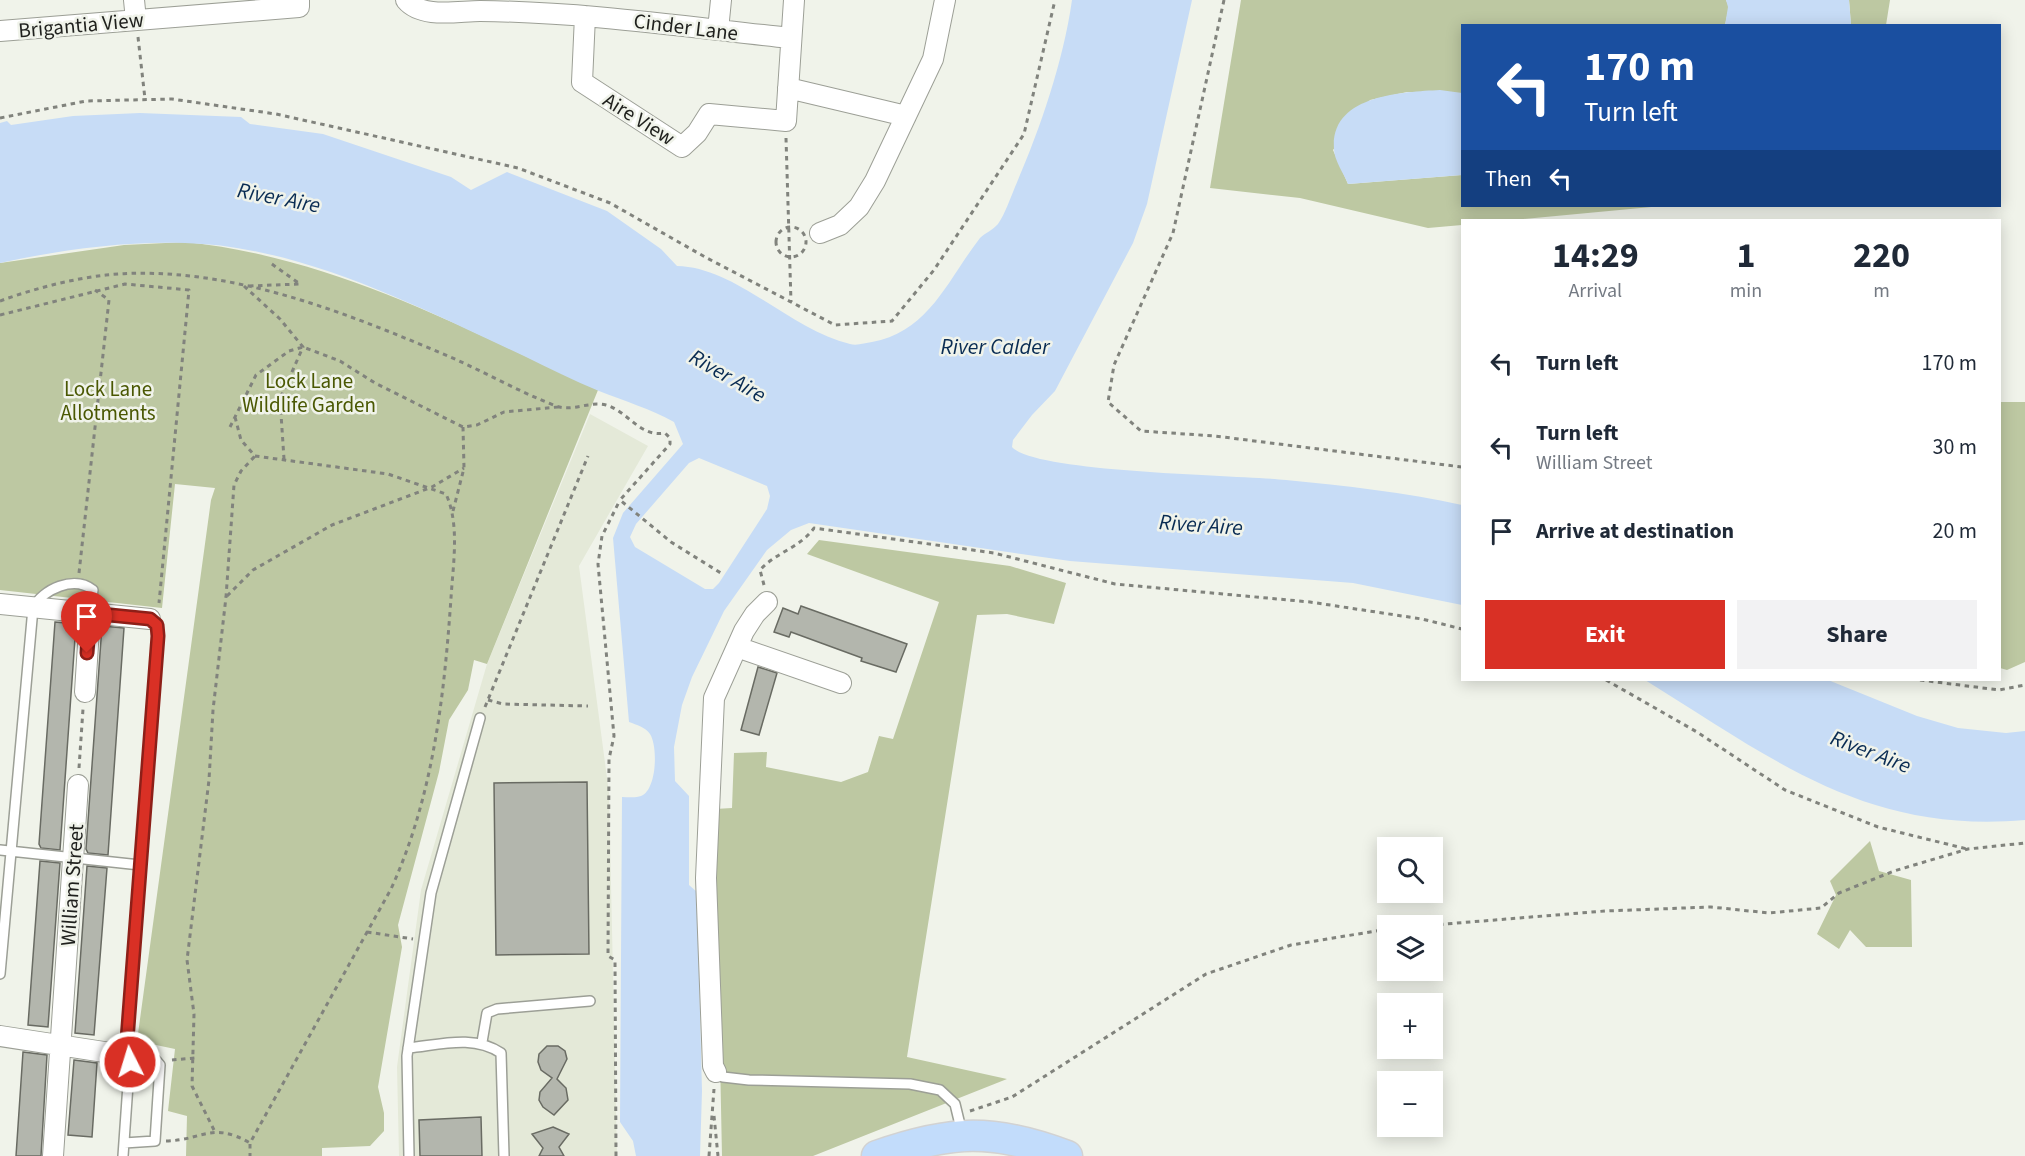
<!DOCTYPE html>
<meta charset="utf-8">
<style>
:root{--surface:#fff;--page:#f2f2f3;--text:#1f2937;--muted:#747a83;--accent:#d93025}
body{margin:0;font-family:"Source Sans 3",sans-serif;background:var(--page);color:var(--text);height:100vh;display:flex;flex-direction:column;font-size:22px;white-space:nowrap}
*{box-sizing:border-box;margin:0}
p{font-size:20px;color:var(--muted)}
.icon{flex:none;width:33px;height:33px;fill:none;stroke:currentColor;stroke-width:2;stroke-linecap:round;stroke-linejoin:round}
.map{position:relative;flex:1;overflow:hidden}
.drawer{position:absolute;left:1461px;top:219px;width:540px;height:462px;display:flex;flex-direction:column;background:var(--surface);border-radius:0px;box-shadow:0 3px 15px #0003}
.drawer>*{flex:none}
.hud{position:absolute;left:1461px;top:24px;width:540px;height:183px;border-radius:0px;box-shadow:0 3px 15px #0003;background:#1a4fa0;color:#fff;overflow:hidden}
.fabs{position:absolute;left:1377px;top:837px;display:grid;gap:12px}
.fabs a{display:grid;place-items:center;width:66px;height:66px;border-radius:0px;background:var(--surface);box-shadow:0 3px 15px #0003;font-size:30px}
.pin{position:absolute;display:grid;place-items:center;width:51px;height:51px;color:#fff;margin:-62px -26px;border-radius:50% 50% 50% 0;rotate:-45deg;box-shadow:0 0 6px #0007}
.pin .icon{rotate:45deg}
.me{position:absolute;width:66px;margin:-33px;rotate:355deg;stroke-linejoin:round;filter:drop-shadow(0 0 4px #0008)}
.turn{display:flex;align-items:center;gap:21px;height:126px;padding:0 24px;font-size:27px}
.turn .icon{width:78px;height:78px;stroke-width:2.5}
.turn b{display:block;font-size:42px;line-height:51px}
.then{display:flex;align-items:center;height:57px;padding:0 24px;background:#0003;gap:12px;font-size:22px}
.eta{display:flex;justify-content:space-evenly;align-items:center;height:102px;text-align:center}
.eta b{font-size:36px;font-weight:700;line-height:42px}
.cta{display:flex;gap:12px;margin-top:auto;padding:12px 24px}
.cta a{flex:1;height:69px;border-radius:0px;background:var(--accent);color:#fff;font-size:24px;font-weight:700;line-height:69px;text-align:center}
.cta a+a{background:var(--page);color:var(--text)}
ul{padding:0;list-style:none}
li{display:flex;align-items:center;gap:18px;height:84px;padding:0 24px}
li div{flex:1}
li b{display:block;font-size:22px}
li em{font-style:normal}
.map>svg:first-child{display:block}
.built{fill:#e4e9d8}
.green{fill:#bdc8a2}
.water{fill:#c7dcf6;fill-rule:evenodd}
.building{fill:#b3b6ad;stroke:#696b63;stroke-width:1.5}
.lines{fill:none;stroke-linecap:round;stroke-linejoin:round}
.service-casing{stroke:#9c9f96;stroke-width:12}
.minor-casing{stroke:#9c9f96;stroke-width:22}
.primary-casing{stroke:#d2d2d2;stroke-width:33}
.path{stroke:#81837d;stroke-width:3;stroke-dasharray:4.5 4.5;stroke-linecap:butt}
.service{stroke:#fff;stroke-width:9}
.minor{stroke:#fff;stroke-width:20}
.primary{stroke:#c2dcfb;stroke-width:30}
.route-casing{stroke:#8d1f18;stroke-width:15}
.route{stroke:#d93025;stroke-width:10}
.labels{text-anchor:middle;stroke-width:5;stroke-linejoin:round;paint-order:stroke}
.street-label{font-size:21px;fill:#1f201d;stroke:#f0f3ea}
.park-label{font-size:21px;fill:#4a5803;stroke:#f0f3ea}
.water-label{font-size:22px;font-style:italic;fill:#092c53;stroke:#f0f3ea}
</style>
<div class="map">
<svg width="2025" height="1156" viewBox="0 0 2025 1156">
<rect width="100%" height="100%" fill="#f0f3ea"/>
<path class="built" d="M 590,414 L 648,446 L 579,566 L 609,793 L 617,1156 L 399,1156 L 397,1067 L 421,890 L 487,664 Z"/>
<path class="green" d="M 1241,0 L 1726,0 L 1729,7 L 1725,25 L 1462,26 L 1462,93 L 1407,92 L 1370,100 L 1333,150 L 1348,184 L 1462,175 L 1462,206 L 1662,206 L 1512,220 L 1462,220 L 1462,225 L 1428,228 L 1300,198 L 1210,188 Z
M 1849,0 L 1890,0 L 1886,25 L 1851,25 Z
M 186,242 C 336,258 463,328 598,390 L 487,664 L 474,660 L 468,690 L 449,720 L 439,772 L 398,925 L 402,947 L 378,1087 L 384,1113 L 384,1131 L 370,1146 L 322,1148 L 322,1156 L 186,1156 L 187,1116 L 168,1111 L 175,1049 L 137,1041 L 211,500 L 215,488 L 175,484 L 162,608 L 0,590 L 0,263 L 124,245 Z
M 2000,402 L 2025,402 L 2025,662 L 2007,670 L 2000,668 Z
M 819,540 L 1010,566 L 1066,583 L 1054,624 L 1007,614 L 977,615 L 907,1057 L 1007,1079 L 813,1156 L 722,1156 L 715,809 L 732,808 L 734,753 L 767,752 L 766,767 L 841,782 L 868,772 L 879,736 L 893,739 L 939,602 L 807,554 Z
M 1870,841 L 1879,871 L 1911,880 L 1912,947 L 1866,947 L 1850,930 L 1839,949 L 1817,934 L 1836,895 L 1830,881 Z"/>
<path class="water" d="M 1072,0 L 1192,0 L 1147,204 L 1133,243 L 1055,391 L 1032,415 L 1013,440 L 1012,447 C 1035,473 1240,475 1286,480 C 1345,486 1405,492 1462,505 L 1462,605 L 1353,583 L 1070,561 L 809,523 L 791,530 L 767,550 L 724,611 L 692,677 L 682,705 L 674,747 L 675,781 L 689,796 L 689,885 L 697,892 L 702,1091 L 700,1156 L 636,1156 L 633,1141 L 620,1122 L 622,797 C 628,797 636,798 641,796 C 657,790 658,746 650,734 C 645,727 637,725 629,722 L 613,538 L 623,513 L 683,444 L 674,422 C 650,409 625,401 599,391 C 574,381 549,368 524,356 C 420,308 303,246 185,243 C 124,241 59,250 0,263 L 0,123 L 7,121 L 11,125 L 73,116 L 140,113 L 241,117 L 250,124 L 323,134 L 451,177 L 471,190 L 507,172 L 607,211 L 661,249 L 677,266 C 736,267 791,330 850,344 C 857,346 865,343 872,342 C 929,332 948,279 980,238 C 985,233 993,230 998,224 C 1005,214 1010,199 1015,187 C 1040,129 1063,63 1072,0 ZM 699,458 L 767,486 L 770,496 L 767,509 L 719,583 L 713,589 L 705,589 L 635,547 L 630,537 L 636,524 L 689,463 Z
M 1726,0 L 1849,0 L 1851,25 L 1725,25 L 1728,7 Z
M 1440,90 L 1462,93 L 1462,175 L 1348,184 C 1344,174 1334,160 1334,149 C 1330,95 1402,92 1440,90 Z
M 1645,680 L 1828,680 L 1917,716 L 1958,728 L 2006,733 L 2025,731 L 2025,820 C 1865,834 1773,759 1645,680 Z"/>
<path class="building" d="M 801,606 L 907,644 L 896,672 L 861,661 L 862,658 L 791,632 L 789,637 L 774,632 L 783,608 L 798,614 Z
M 55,622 L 76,624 L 60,850 L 41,848 L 39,844 Z
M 102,626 L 124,628 L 108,855 L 88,853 L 86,849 Z
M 758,667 L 777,673 L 759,735 L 741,730 Z
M 587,782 L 589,954 L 496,955 L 494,783 Z
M 40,861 L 60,863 L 48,1027 L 28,1025 Z
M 87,866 L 107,868 L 94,1035 L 75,1033 Z
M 547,1046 L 558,1046 L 565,1051 L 567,1059 L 557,1079 L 566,1088 L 568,1100 L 554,1115 L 543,1107 L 539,1100 L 540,1092 L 552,1078 L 541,1070 L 538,1062 L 539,1054 Z
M 23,1052 L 47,1055 L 41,1156 L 16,1156 Z
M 74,1060 L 97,1063 L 92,1137 L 68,1135 Z
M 481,1117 L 482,1156 L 420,1156 L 419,1120 Z
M 553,1127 L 569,1134 L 559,1147 L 564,1156 L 539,1156 L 543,1148 L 532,1134 Z"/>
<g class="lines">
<g class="service-casing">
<path id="service" d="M 0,850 L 140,865
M 0,974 L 33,608 C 43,589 74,575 93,590 L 90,613
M 482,1042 L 487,1013 L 497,1009 L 590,1001
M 408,1048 C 439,1045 473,1034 501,1053 L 504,1156
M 716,1072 L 723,1077 L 749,1080 L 910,1084 L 940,1090 L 955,1104 L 962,1133
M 124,1143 L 155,1141 L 160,1065 L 155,1059 L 130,1056
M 123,1156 L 130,1056 L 127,1040 L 158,636 L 157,625 L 150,619
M 409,1156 L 407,1056 L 431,893 L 480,718"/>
</g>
<g class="minor-casing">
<path id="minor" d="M 134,0 L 136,20
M 406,0 C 422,19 458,11 480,11 C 584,12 687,27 790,38
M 585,16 L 582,82 L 682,147 L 697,133 L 709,114 L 786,121 L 794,0
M 718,30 L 721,0
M 0,31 L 299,7 L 299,0
M 788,88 L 906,116
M 820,233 L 840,225 L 859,207 L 875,181 L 933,59 L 945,0
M 0,604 L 150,619
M 737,647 L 841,683
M 85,692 L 90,613
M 0,1036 L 130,1056
M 716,1072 L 713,1066 L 706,878 L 714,698 L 744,631 L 755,614 L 767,602
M 53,1156 L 78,785"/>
</g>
<g class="primary-casing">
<path id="primary" d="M 877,1156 C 951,1130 993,1128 1067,1156"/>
</g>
<path class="path" d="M 1224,0 L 1173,233 L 1114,365 L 1108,402 L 1141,431 L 1215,436 L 1462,467
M 138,37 L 145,99
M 0,118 L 86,101 L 172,99 L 276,114 L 518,168 L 610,203 L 705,257 L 835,325 L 892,321 L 934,270 L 1024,134 L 1055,0
M 786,138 L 791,302
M776 242a15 15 0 1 1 30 0a15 15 0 1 1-30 0Z
M 244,286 L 280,319 L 303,347 L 280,399 L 284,459
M 249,286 L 300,284 L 269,262
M 0,301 C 33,289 71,279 106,275 C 226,263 350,314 457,360 C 490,375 522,393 556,406 C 572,412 589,401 606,405 C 628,411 640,438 665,433 L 670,438 L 670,444 L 620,500 L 671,542 L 724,575
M 0,315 L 125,284 L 189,290 L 159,603
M 235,417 L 241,440 L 255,456 L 388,474 L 446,494 C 460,525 453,564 451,598 C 444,698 433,797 391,889 L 250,1143 L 250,1156
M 230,427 L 256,375 L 289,351 L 303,347 L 340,361 L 375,383 L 463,427 L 477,425 L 504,412 L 558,407
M 453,511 L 464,468 L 463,427
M 79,573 L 109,300 L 95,290
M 764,585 L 760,570 C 775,553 801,547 814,528 L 994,553 L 1115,584 L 1310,602 L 1422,619 L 1462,629
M 227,596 L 253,570 L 332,525 L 432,487 L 464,468
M 1606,680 L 1697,732 L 1785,790 L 1878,827 L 1967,849
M 1920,680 L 1999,690 L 2025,685
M 488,700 L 503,704 L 588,706
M 485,707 L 588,456
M 79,768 L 83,709
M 1421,926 L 1605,911 L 1711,907 L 1769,913 L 1821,908 L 1839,893 L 1894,871 L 1968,849 L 2025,843
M 367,932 L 413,939
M 172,1060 L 195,1058
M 970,1111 L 1012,1097 L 1206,974 L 1291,945 L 1388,929
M 714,1116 L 718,1156
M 214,1130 L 192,1086 L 194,1014 L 187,960 L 209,780 L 213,710 L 226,597 L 234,485 L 241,471 L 255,456
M 166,1141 C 204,1140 211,1121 250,1143
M 616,1156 L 615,960 L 608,956 L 609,759 L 614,736 L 598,564 L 602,536 L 620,500
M 709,1156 L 714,1089"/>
<use href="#service" class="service"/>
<use href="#minor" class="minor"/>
<use href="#primary" class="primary"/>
</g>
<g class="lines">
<g class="route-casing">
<path id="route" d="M 87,653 L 90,613 L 150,619 L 157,625 L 158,636 L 127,1040 L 130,1062"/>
</g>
<use href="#route" class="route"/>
</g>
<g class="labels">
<g class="street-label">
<text transform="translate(81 25) rotate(-5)" y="7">Brigantia View</text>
<text transform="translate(686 27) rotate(7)" y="7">Cinder Lane</text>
<text transform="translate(639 119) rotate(32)" y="7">Aire View</text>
<text transform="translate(72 885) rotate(-86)" y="7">William Street</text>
</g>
<g class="park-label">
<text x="309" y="388">Lock Lane<tspan x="309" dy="24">Wildlife Garden</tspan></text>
<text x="108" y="396">Lock Lane<tspan x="108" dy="24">Allotments</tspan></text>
</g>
<g class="water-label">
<text transform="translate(279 197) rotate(11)" y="8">River Aire</text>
<text x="995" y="354">River Calder</text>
<text transform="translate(728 375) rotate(30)" y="8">River Aire</text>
<text transform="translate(1201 524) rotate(4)" y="8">River Aire</text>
<text transform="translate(1871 751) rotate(21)" y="8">River Aire</text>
</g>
</g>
</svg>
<div class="fabs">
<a><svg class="icon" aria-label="search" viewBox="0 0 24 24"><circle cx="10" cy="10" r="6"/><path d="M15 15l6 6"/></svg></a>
<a><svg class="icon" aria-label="layers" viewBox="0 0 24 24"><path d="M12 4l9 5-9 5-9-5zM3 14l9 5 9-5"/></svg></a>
<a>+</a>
<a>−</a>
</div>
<div class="pin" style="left:87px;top:653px;background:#d93025"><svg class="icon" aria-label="arrive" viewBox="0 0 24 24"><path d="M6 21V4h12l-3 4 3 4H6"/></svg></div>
<svg class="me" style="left:130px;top:1062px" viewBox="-20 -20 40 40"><circle r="17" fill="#d93025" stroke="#fff" stroke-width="3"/><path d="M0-11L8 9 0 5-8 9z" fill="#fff"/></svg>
<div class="hud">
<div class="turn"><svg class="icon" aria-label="left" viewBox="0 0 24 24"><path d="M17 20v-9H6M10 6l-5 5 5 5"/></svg><div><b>170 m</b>Turn left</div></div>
<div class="then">Then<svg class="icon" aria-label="left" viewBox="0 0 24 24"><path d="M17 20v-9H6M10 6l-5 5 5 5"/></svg></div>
</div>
<section class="drawer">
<div class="eta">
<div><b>14:29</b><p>Arrival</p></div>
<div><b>1</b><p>min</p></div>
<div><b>220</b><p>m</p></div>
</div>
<ul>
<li><svg class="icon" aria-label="left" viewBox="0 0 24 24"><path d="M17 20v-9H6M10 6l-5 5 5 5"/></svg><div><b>Turn left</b></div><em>170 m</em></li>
<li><svg class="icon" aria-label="left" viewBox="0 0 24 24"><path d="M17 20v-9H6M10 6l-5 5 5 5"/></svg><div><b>Turn left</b><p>William Street</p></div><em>30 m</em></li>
<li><svg class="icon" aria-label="arrive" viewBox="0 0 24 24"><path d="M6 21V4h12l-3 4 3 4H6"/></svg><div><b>Arrive at destination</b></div><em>20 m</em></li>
</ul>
<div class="cta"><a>Exit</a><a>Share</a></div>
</section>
</div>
